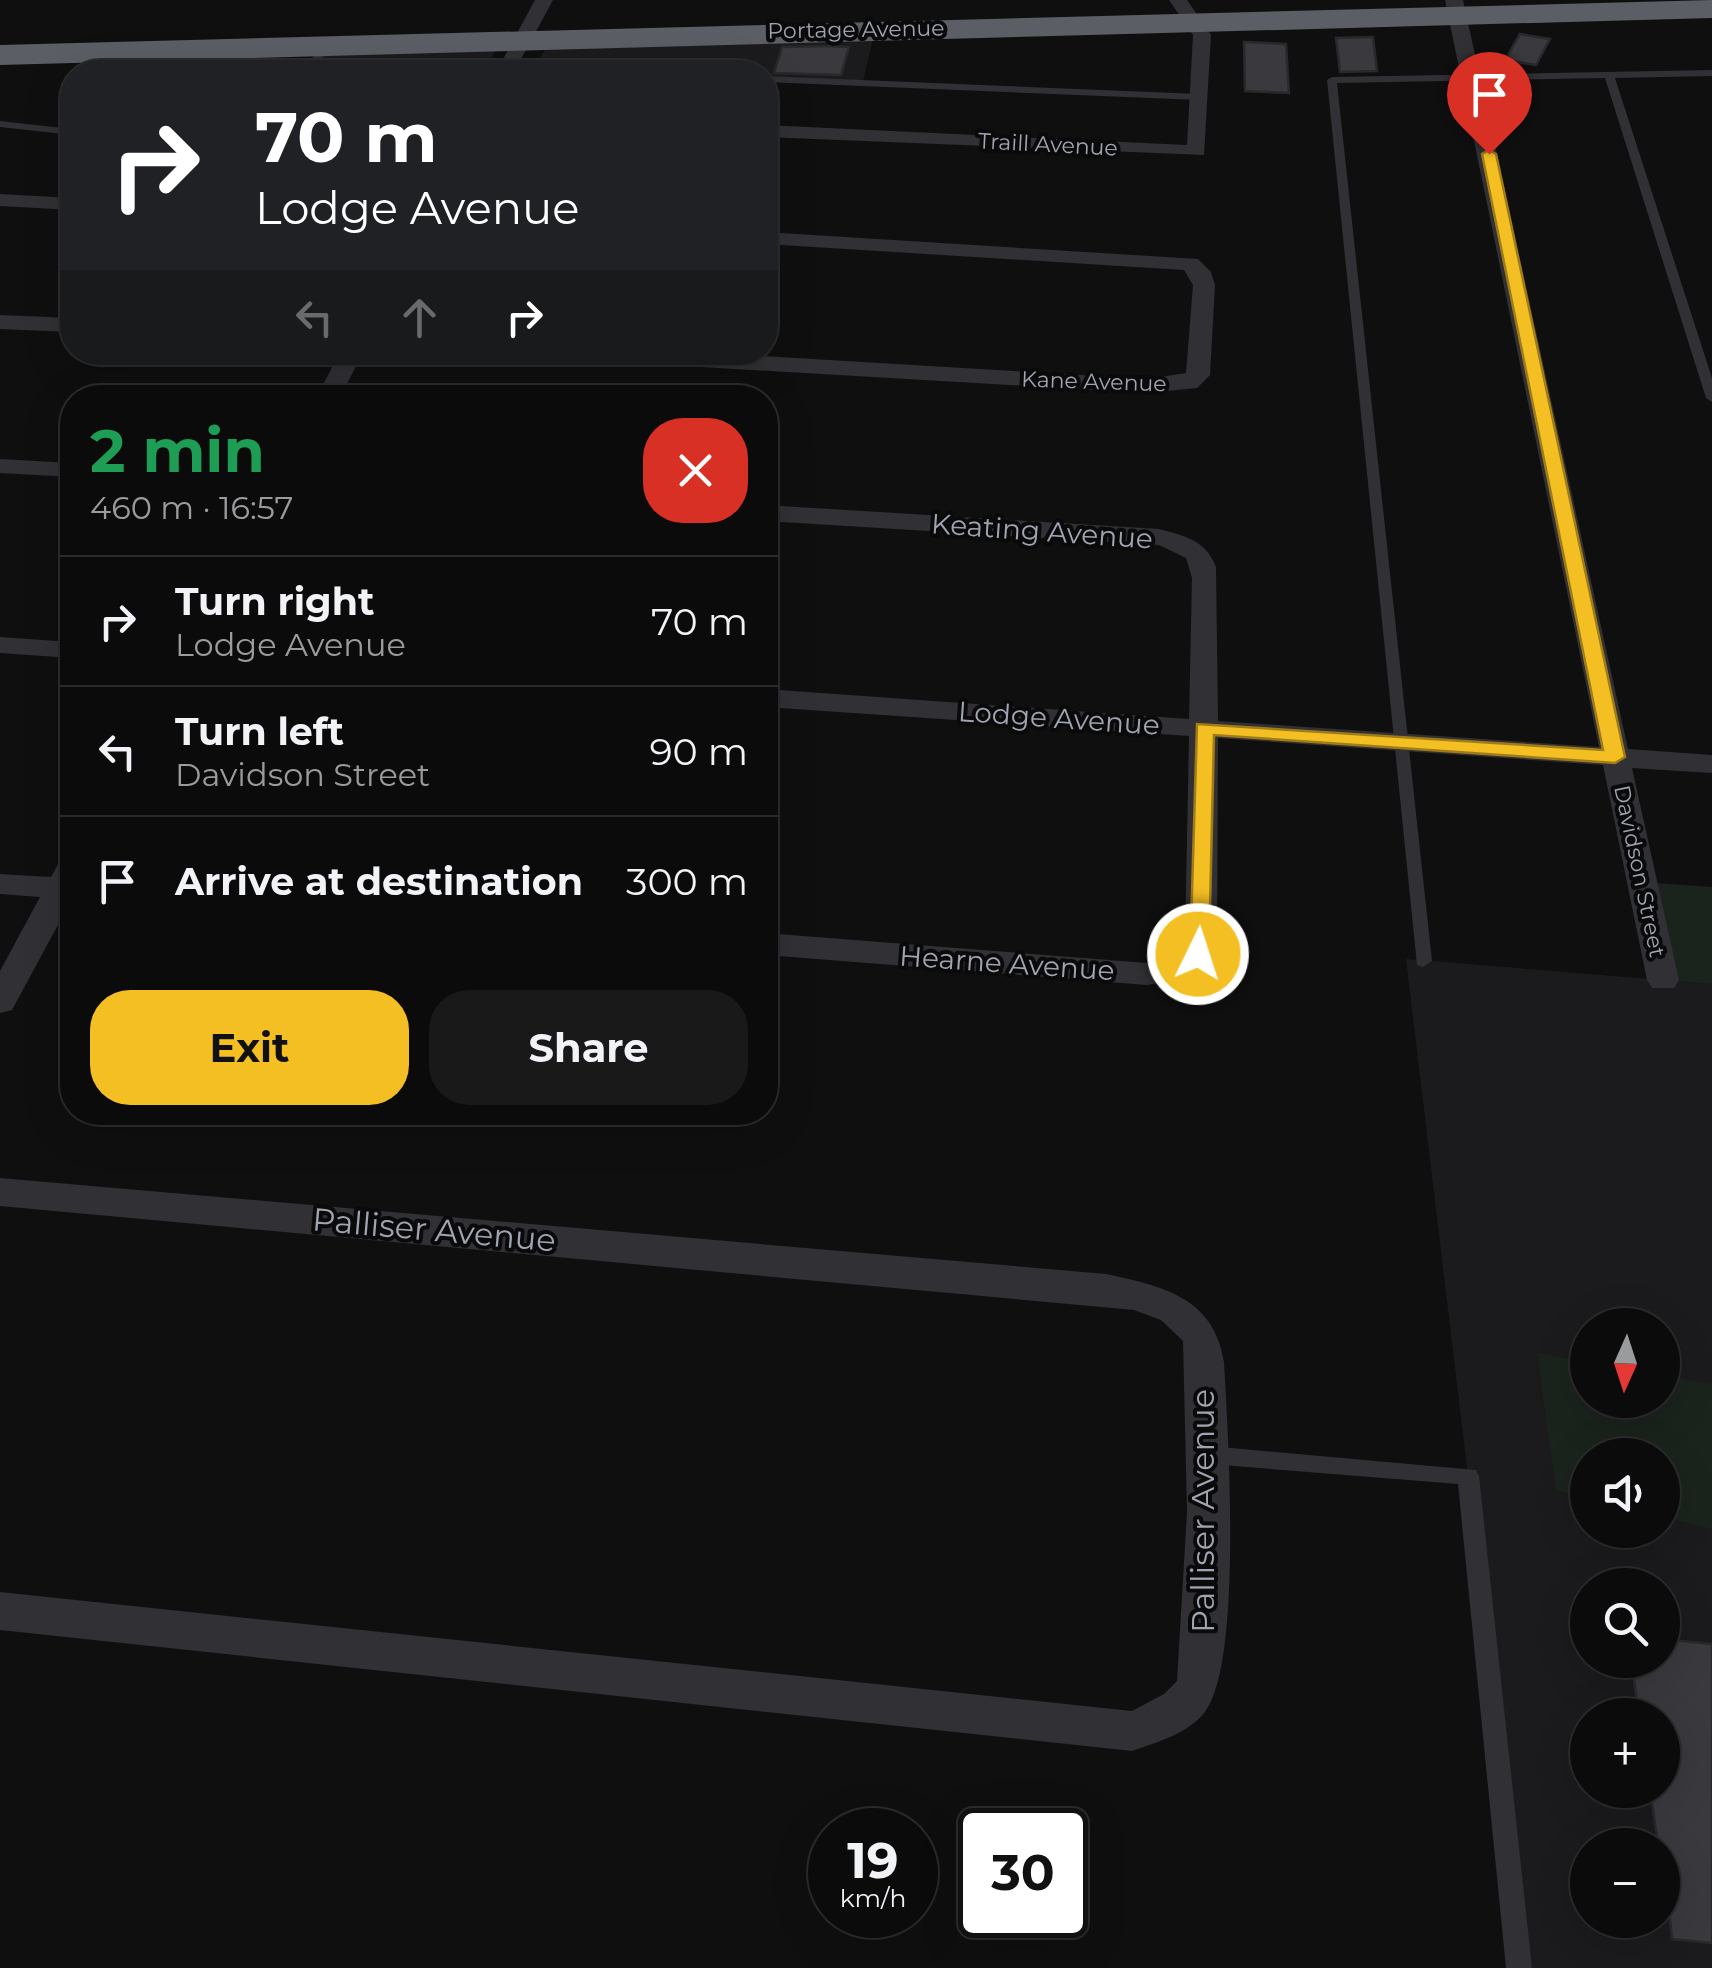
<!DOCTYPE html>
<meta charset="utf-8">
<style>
:root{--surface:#0b0b0c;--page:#19191a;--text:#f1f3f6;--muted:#9a9b9d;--line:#2b2b2d;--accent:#f4bf23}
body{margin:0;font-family:Montserrat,sans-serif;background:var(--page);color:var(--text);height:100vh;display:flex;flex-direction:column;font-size:38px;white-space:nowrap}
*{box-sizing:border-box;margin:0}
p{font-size:32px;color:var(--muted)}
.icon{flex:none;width:55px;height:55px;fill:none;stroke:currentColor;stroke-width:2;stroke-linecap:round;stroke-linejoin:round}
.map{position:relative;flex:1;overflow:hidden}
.side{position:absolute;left:60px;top:385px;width:718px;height:740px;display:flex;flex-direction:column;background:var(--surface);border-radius:40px;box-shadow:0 10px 40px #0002,0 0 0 2px var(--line)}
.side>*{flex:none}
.hud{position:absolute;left:60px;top:60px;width:718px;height:305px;border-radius:40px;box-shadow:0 10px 40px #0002,0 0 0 2px var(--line);background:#202124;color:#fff;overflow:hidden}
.needle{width:65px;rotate:183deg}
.buttons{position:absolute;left:1570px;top:1308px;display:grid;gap:20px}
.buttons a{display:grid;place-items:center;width:110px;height:110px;border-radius:50%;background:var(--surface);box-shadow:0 10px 40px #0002,0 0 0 2px var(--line);font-size:50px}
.speed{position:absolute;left:808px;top:1808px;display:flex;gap:20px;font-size:50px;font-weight:700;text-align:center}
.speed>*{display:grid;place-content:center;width:130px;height:130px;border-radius:50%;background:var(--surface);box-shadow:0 10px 40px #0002,0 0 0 2px var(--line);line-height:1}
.speed small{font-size:25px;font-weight:400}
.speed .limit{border:5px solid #111;border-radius:15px;background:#fff;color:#111}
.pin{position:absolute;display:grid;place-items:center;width:85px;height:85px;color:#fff;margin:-102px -42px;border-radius:50% 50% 50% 0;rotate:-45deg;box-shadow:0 0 10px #0007}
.pin .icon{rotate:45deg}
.me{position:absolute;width:110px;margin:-55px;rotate:4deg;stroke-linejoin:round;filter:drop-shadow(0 0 8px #0008)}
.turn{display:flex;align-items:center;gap:35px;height:210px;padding:0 30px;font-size:45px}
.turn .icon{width:130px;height:130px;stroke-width:2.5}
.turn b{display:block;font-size:70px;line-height:85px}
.lanes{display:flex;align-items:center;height:95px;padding:0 30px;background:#0003;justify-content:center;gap:50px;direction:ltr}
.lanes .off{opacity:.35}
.round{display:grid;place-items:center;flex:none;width:105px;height:105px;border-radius:40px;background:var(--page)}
.summary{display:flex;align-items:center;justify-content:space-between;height:170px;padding:0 30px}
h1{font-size:60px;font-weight:700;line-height:75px;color:#1e9e55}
.button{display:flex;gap:20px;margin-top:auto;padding:20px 30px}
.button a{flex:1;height:115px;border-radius:40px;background:var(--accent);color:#111;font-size:40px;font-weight:700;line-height:115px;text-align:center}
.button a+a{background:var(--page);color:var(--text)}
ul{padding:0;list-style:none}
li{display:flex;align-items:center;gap:30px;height:130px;padding:0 30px;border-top:2px solid var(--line)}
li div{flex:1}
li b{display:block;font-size:38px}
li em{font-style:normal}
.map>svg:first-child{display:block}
.built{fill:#1b1b1d;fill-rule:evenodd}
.green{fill:#1b231d}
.building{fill:#39393e;stroke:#29292c;stroke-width:2.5}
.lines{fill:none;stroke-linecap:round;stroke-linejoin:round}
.lane{fill:#303035;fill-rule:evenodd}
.street{fill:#303035;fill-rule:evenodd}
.highway{fill:#5c5e66;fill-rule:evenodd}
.route{fill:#f4bf23;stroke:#9f7c17;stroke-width:2.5}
.labels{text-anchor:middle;stroke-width:8;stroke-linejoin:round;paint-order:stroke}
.far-street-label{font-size:22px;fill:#a0a4b2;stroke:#0a0a0b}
.street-label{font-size:28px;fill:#a0a4b2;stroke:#0a0a0b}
.near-street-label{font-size:32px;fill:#a0a4b2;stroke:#0a0a0b}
</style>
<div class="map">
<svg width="1712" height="1968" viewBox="0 0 1712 1968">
<rect width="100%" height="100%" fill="#0f0f10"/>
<path class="built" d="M 873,39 L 863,81 L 765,77 L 765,72 L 535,67 L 547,46 Z
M 498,46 L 483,72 L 309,72 L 322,53 Z
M 1406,959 L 1712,984 L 1712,1968 L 1519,1968 L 1468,1476 ZM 1588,1325 L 1662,1325 L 1662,1400 L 1588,1400 ZM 1588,1455 L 1662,1455 L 1662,1530 L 1588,1530 ZM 1588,1585 L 1662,1585 L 1662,1660 L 1588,1660 ZM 1588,1715 L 1662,1715 L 1662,1790 L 1588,1790 ZM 1588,1845 L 1662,1845 L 1662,1920 L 1588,1920 Z"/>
<path class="green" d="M 1642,882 L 1712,887 L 1712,984 L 1663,980 Z
M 1537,1353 L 1587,1362 L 1588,1400 L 1662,1400 L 1663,1375 L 1712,1384 L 1712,1529 L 1663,1517 L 1662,1455 L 1588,1455 L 1587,1498 L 1556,1490 Z"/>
<path class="building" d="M 1520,34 L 1550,39 L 1536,65 L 1505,60 Z
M 1373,37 L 1377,71 L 1340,72 L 1336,38 Z
M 1244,42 L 1286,44 L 1289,93 L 1245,91 Z
M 782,47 L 829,46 L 849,47 L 841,75 L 774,73 Z
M 1662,1639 L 1712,1644 L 1712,1943 L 1672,1939 L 1662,1845 L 1658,1845 L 1650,1790 L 1662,1790 L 1662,1715 L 1639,1715 L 1631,1660 L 1662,1660 Z"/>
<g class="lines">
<path class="lane" d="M 326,41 L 331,44 L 321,61 L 456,60 L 468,72 L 458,72 L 453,66 L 310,66 L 309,64 L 322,42 Z
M 504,65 L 631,69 L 636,72 L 508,70 L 504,69 Z
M 1712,70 L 1712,76 L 1615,78 L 1712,378 L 1712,402 L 1706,398 L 1605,78 L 1337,83 L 1432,961 L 1423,967 L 1417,965 L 1327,80 L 1332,77 Z
M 765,76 L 1199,94 L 1204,97 L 1199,100 L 765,82 Z
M 0,121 L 72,129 L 72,135 L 0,127 Z
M 1209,1446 L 1476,1470 L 1479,1476 L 1532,1968 L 1506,1968 L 1458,1484 L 1209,1464 L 1201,1461 L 1198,1455 L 1201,1449 Z"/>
<path class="street" d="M 535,0 L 553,0 L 514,72 L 496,72 Z
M 1169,0 L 1187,0 L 1211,35 L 1204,155 L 765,137 L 765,125 L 1187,145 L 1193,35 Z
M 1445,0 L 1463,0 L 1628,749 L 1712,755 L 1712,773 L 1632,768 L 1679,980 L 1674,988 L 1652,988 L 1647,980 L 1603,765 L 1218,738 L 1217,939 C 1207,974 1180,980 1147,985 L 765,955 L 765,933 L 1147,963 L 1177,954 L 1185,939 L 1189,736 L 765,707 L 765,689 L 1189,719 L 1192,578 L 1186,558 L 1159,545 L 765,521 L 765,505 L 1159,529 C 1185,536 1206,540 1216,567 L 1218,721 L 1599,747 Z
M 0,194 L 72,198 L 72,210 L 0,206 Z
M 765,232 L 1198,259 L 1211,272 L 1215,285 L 1210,375 L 1197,388 L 1147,393 L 565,359 L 554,352 L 693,352 L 1147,379 L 1186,373 L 1193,285 L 1184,270 L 765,244 Z
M 0,315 L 72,318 L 72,332 L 0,329 Z
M 340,352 L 363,352 L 340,398 L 316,398 Z
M 0,459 L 72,463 L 72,477 L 0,473 Z
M 0,637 L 72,642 L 72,658 L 0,653 Z
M 72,856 L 72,899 L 12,1010 L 0,1013 L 0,971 L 40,897 L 0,894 L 0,874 L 51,877 L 61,859 Z
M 0,1178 L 1106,1274 C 1162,1286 1214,1297 1224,1362 C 1228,1431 1243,1662 1205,1712 C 1188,1734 1157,1742 1132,1751 L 0,1630 L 0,1592 L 1132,1711 L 1164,1694 L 1177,1681 L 1187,1512 L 1183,1341 L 1161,1320 L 1134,1310 L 0,1206 Z"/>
<path class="highway" d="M 1712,0 L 1712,18 L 0,65 L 0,45 Z"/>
</g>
<path class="route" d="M 1489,150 L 1496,154 L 1625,757 L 1615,763 L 1214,735 L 1209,954 L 1198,962 L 1190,960 L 1197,724 L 1603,750 L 1482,154 Z"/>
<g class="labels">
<g class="far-street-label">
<text transform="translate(856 29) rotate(-1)" y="8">Portage Avenue</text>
<text transform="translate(1048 144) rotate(3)" y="8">Traill Avenue</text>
<text transform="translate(1094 381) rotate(2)" y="8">Kane Avenue</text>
<text transform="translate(1640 871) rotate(78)" y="8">Davidson Street</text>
</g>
<g class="street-label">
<text transform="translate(1042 531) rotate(4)" y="10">Keating Avenue</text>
<text transform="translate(1059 718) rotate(4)" y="10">Lodge Avenue</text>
<text transform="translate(1007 963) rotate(4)" y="10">Hearne Avenue</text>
</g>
<g class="near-street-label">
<text transform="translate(434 1230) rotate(5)" y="11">Palliser Avenue</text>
<text transform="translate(1203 1511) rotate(-90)" y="11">Palliser Avenue</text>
</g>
</g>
</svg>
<div class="buttons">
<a><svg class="needle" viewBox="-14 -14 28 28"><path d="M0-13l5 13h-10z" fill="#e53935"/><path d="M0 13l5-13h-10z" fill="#9a9b9d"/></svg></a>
<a><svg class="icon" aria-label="sound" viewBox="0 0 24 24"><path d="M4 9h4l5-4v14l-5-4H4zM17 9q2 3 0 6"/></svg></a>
<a><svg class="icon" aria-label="search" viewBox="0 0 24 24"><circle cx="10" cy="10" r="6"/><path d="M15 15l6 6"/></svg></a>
<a>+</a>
<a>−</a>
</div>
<div class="speed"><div>19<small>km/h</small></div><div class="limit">30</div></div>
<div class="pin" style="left:1489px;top:154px;background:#d93025"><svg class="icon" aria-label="arrive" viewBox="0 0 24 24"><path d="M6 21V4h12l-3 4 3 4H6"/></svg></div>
<svg class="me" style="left:1198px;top:954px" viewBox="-20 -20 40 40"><circle r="17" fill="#f4bf23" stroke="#fff" stroke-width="3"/><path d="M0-11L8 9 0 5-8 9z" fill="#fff"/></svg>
<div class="hud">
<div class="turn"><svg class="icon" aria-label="right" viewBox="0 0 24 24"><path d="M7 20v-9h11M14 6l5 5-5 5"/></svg><div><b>70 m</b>Lodge Avenue</div></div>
<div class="lanes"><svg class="icon off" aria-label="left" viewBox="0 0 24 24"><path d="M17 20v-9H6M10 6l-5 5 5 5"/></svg><svg class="icon off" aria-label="ahead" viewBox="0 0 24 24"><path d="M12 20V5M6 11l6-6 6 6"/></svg><svg class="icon" aria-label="right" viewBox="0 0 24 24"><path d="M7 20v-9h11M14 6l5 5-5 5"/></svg></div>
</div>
<section class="side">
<div class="summary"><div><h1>2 min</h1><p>460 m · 16:57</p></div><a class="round" style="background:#d93025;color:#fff"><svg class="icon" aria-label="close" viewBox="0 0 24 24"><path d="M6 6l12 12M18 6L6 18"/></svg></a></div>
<ul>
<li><svg class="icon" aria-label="right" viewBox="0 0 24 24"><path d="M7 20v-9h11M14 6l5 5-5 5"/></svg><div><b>Turn right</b><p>Lodge Avenue</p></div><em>70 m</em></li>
<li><svg class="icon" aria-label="left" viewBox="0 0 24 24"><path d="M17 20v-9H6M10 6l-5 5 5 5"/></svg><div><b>Turn left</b><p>Davidson Street</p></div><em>90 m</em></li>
<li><svg class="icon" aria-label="arrive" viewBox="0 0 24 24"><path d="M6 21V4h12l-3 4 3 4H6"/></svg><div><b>Arrive at destination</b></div><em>300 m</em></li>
</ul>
<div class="button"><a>Exit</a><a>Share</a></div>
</section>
</div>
